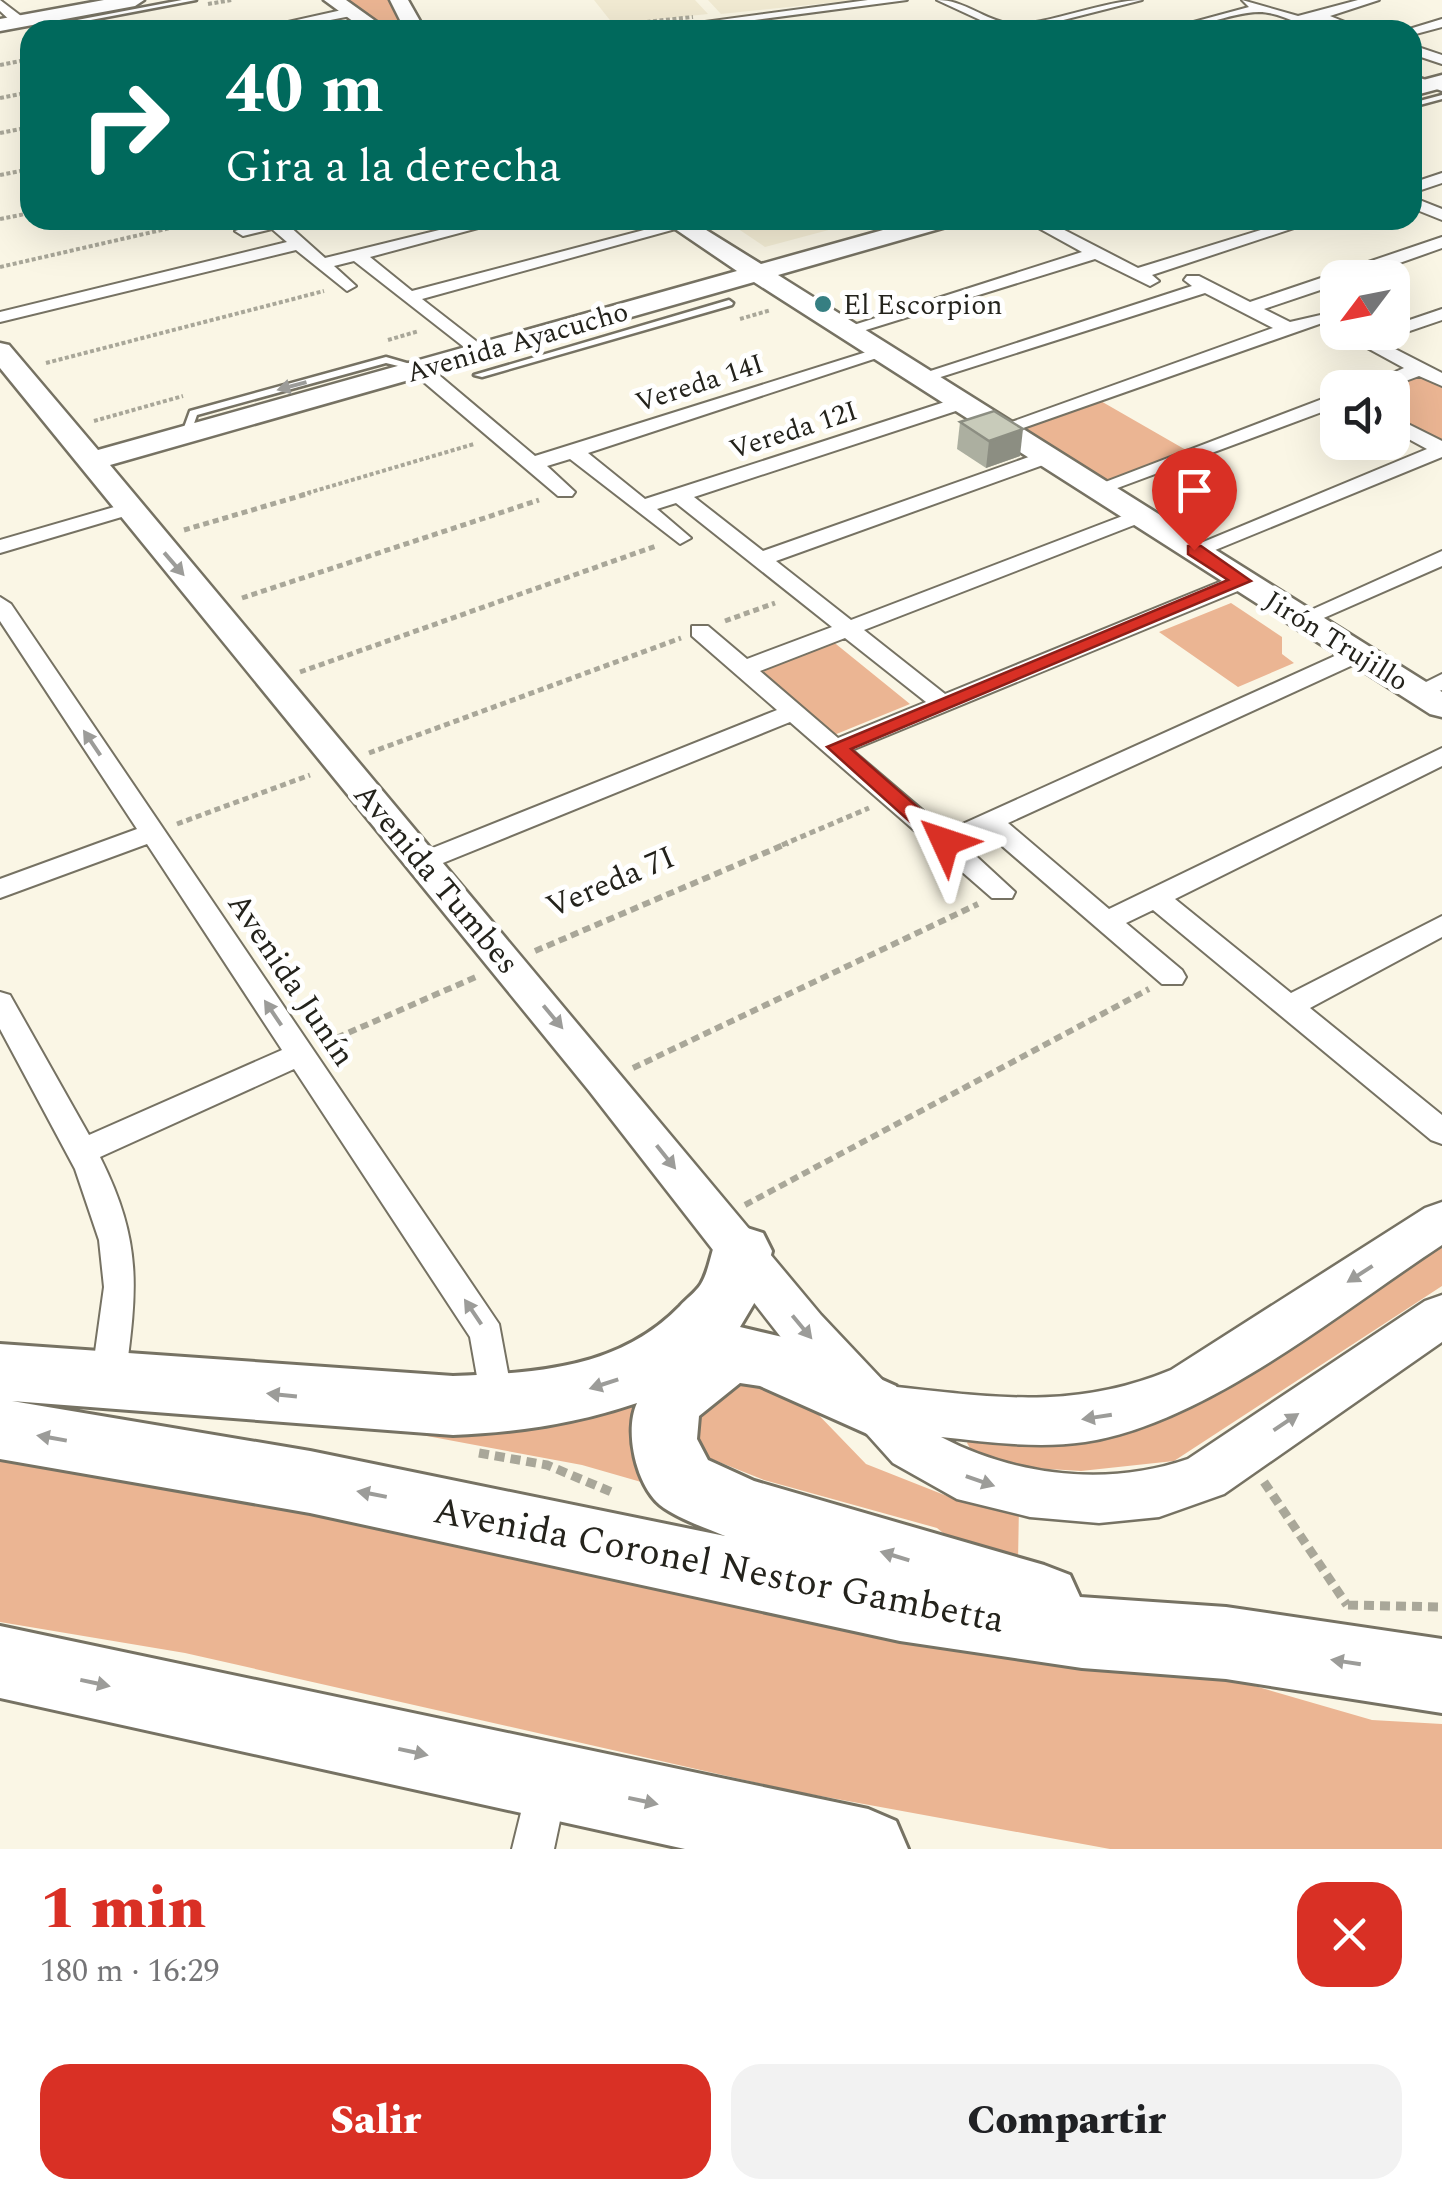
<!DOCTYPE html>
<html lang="es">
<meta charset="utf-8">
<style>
:root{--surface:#fff;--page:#f2f2f2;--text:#202124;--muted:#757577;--accent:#d93025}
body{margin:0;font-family:Spectral,serif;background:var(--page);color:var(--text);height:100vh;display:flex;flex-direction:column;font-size:38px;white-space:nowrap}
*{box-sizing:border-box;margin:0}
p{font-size:32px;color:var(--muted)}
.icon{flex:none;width:55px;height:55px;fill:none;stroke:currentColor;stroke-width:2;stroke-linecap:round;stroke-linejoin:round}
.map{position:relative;height:1849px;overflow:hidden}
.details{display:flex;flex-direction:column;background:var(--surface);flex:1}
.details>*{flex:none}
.banner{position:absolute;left:20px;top:20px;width:1402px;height:210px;border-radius:30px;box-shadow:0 10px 40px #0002;background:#00695c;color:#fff;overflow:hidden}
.needle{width:65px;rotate:238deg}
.buttons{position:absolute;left:1320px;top:260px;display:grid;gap:20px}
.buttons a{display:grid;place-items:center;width:90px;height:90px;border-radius:20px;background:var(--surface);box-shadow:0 10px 40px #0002;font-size:50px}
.pin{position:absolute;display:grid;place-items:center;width:85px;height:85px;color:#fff;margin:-102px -42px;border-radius:50% 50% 50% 0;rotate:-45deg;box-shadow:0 0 10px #0007}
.pin .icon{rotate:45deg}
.me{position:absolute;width:110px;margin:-55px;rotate:312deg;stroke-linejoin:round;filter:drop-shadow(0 0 8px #0008)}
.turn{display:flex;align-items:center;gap:35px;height:210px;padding:0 40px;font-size:45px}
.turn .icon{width:130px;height:130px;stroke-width:2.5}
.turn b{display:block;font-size:70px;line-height:85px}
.round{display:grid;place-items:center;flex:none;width:105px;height:105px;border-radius:30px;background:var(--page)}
.overview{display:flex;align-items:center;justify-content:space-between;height:170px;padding:0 40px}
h1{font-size:60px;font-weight:800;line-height:75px;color:var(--accent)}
.button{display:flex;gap:20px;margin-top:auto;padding:20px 40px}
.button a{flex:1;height:115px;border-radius:30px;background:var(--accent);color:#fff;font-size:40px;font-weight:800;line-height:115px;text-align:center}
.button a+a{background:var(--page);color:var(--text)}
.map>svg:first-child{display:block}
.built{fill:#f2ebd3}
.green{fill:#ebb593}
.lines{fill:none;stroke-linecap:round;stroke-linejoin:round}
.lane-casing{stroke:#767263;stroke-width:5}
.street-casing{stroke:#767263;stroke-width:4}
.secondary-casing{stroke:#767263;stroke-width:5}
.highway-casing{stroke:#767263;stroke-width:6}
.path-far3{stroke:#a9a799;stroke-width:4;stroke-dasharray:4 2.5;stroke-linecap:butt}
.path-far2{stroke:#a9a799;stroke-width:5;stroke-dasharray:6 4;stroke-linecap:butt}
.path-far1{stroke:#a9a799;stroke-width:6;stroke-dasharray:8 5;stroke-linecap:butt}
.path{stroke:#a9a799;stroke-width:9;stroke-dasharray:10 6;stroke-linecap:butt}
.lane{fill:#fff;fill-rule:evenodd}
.street{fill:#fff;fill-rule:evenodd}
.secondary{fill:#fff;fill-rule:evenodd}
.highway{fill:#fff;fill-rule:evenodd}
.wall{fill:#acafa0}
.shaded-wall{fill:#8c8e82}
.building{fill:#c8cbba;stroke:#8c8e82;stroke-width:2.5}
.oneway{fill:#9c9c99}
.route{fill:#d93025;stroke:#8d1f18;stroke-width:2.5}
.poi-dot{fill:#367f82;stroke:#fff;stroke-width:4}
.labels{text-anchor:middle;stroke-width:10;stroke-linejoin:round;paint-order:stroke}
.far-poi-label{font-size:28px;fill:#24231c;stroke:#fff;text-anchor:start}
.far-street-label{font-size:28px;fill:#24231c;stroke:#fff}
.street-label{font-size:32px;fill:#24231c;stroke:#fff}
.near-street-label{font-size:38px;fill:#24231c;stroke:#fff}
</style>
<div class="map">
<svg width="1442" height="1849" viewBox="0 0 1442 1849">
<rect width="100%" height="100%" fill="#faf6e5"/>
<path class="built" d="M 594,0 L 695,0 L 708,14 L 613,24 Z
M 708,0 L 857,0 L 721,14 Z
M 725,220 L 866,220 L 765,247 Z"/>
<path class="green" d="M 336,0 L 390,0 L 407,30 L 382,30 Z
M 1422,373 L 1442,383 L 1442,444 L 1393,417 L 1392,388 L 1381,388 Z
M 1099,400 L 1186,450 L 1097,484 L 1011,429 Z
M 1231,603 L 1282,637 L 1282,654 L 1294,663 L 1238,687 L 1159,632 Z
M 831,640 L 910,704 L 834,735 L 756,668 Z
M 1442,1239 L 1442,1286 L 1174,1461 L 1081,1471 L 1016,1467 L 974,1455 L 967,1443 L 972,1434 L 1040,1438 Z
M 751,1370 L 809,1405 L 866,1464 L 952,1498 L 1019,1506 L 1018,1561 L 948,1537 L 937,1528 L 764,1480 L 704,1456 L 687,1429 L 694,1399 Z
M 661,1372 L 669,1490 L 582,1465 L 325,1417 Z
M 0,1442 L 1158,1658 L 1372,1720 L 1442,1724 L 1442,1849 L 1110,1849 L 793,1791 L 185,1653 L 0,1622 Z"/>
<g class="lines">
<g class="lane-casing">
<path id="lane" d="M 182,0 L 196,0 L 54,27 L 51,25 Z
M 1412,75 L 1442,86 L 1442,91 L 1412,80 Z
M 1442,95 L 1442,99 L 1412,107 L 1412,103 Z
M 729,300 L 733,303 L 732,305 L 482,377 L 474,375 Z
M 386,357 L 424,368 L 419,371 L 386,363 L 197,415 L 190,435 L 182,433 L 190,411 Z"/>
</g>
<g class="street-casing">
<path id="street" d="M 0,0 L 25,19 L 25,25 L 15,25 L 0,11 Z
M 868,0 L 907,0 L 725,24 L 731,30 L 715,30 L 705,22 Z
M 937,0 C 965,0 984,20 1011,24 C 1036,28 1105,0 1142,0 L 1024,30 L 1002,30 Z
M 1242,0 L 1298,16 L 1358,0 L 1379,0 L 1330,16 L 1365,30 C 1346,30 1328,19 1310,21 L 1329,30 C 1304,30 1283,12 1259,12 C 1227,13 1197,30 1164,30 L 1249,7 Z
M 351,8 L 356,15 L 279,30 L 252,30 Z
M 1442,19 L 1442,27 L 1412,35 L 1412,30 L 1406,30 Z
M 1412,45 L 1442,55 L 1442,64 L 1412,54 Z
M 1442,173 L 1442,183 L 1412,193 L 1412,183 Z
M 1412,197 L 1442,209 L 1442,220 L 1412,208 Z
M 269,220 L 298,220 L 288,225 L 325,258 L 480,220 L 508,220 L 370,257 L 412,291 L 682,220 L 690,225 L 422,299 L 485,348 L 485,356 L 478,358 L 354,261 L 334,266 L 356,286 L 347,291 L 296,250 L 0,322 L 0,312 L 287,242 L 272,229 L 243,236 L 235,231 Z
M 1024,220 L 1045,220 L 1138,268 L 1293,220 L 1318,220 L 1152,275 L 1159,281 L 1150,286 L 1095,259 L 853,334 L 838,330 L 1082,252 Z
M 1442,237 L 1442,248 L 1357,278 L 1338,278 L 1338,284 L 1264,309 L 1290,322 L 1325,314 L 1325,322 L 1009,433 L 992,429 L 1273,328 L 1205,293 L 928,381 L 912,377 L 1192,286 L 1184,280 L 1187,276 L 1199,276 L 1250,302 Z
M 1442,309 L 1442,320 L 1392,337 L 1383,332 L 1392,332 L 1392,326 Z
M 1338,332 L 1362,332 L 1442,373 L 1442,386 L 1419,376 L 1387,388 L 1359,388 L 1404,368 Z
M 876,349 L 892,353 L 588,453 L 645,499 L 954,399 L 968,399 L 968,407 L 694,497 L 763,551 L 1040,453 L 1054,453 L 1054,461 L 776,561 L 851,620 L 1133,512 L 1147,512 L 1147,520 L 864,630 L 945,694 L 1234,576 L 1250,576 L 1250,586 L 852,750 L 947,831 L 1350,649 L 1366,649 L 1366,659 L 1008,823 L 1109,909 L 1442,748 L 1442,766 L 1175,899 L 1291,993 L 1442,916 L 1442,937 L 1310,1008 L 1442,1115 L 1442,1144 L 1431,1140 L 1153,910 L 1126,923 L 1182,970 L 1186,977 L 1182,984 L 1162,984 L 987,833 L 963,844 L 1015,892 L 1012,898 L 992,898 L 790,722 L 433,867 L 415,867 L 411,861 L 415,855 L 777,710 L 692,636 L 692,626 L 708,626 L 747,659 L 832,627 L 676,503 L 657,509 L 691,538 L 680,544 L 570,459 L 547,466 L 575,492 L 572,496 L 558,496 L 413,373 L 413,365 L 427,365 L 535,456 ZM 845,638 L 926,702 L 838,738 L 760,671 Z
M 1338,393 L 1338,406 L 1104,493 L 1090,493 L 1087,489 Z
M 1392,416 L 1442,441 L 1442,457 L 1203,555 L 1195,556 L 1184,550 L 1427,449 L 1392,430 Z
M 128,503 L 138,509 L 135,513 L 0,553 L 0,540 Z
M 1442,551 L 1442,566 L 1310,624 L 1294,624 L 1291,619 Z
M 0,597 L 11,604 L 499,1324 L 514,1405 L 508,1416 L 496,1420 L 484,1416 L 470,1337 L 294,1069 L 100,1157 C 143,1243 137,1289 125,1381 L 120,1392 L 108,1396 L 96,1392 L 91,1381 L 104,1287 L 99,1240 L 75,1169 L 0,1029 L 0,992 L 10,995 L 89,1135 L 282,1050 L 147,844 L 0,898 L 0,879 L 137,829 L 0,621 Z
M 1442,674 L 1442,690 L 1418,699 L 1406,692 Z
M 547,1762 L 562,1768 L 568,1783 L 554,1849 L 512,1849 L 532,1768 Z"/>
</g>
<g class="secondary-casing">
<path id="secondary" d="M 104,0 L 144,0 L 135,6 L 0,31 L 0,19 Z
M 324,0 L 346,0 L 388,30 L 365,30 Z
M 390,0 L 408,0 L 425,30 L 405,30 Z
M 1442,75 L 1442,88 L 1412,96 L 1412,83 Z
M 662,220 L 690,220 L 761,264 L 919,220 L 957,220 L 953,225 L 778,275 L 1442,692 L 1442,717 L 1430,714 L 754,282 L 110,465 L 821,1315 L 888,1386 C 991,1397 1072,1411 1171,1370 L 1425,1208 L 1442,1202 L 1442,1245 C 1340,1312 1205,1424 1085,1442 C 1037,1449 989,1442 941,1437 C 1016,1476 1107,1487 1188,1459 L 1425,1301 L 1442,1295 L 1442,1342 L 1224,1494 L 1159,1517 L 1099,1523 L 1030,1517 L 957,1499 L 893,1463 L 787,1345 L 590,1092 L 0,368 L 0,343 L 9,345 L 98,450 L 737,271 Z"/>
</g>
<g class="highway-casing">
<path id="highway" d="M 741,1226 L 763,1233 L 772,1251 L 762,1290 L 740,1327 L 791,1339 L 896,1386 L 906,1407 L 896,1428 L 872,1436 L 760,1386 L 740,1383 L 699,1416 L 697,1439 L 708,1460 L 754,1481 L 1044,1565 L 1070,1575 L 1080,1597 L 1226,1607 L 1442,1639 L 1442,1713 L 1226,1679 L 1082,1668 L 900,1641 L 310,1513 L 0,1459 L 0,1344 L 453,1376 C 536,1373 619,1369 680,1306 C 686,1299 696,1292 701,1284 C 710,1269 711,1249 719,1233 ZM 12,1401 L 453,1435 C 518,1432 575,1424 637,1403 C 624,1431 636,1485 660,1505 C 676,1518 706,1528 725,1536 L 310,1451 Z
M 0,1626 L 868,1809 L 896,1821 L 908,1849 L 685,1849 L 0,1698 Z"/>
</g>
<path class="path-far3" d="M 208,4 L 232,0
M 569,30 L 693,17
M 0,65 L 30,59
M 0,98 L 30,92
M 0,133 L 30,127
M 0,175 L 30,169
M 0,219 L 30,213
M 0,267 L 205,220
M 740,319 L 771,310
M 388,340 L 419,331
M 46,363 L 324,291
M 94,421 L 183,396
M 301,495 L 474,444"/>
<path class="path-far2" d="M 184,530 L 310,493
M 242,598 L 539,500
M 725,621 L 775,603
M 300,672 L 656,546
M 369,753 L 681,638
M 177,824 L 310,775
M 782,845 L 869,808"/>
<path class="path-far1" d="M 535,951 L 788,843
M 325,1043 L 478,976
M 633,1068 L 978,904
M 745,1205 L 1149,989"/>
<path class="path" d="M 479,1453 L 547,1465 L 614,1493
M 1264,1482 L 1347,1605
M 1348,1605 L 1442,1607"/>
<use href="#lane" class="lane"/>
<use href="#street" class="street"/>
<use href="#secondary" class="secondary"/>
<use href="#highway" class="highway"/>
</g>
<path class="wall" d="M 960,422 L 1020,456 L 986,468 L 957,449 Z"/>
<path class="shaded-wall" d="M 1023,429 L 1020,456 L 986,468 L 989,441 Z"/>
<path class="building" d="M 994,411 L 1023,429 L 989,441 L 960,422 Z"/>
<defs><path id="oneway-solid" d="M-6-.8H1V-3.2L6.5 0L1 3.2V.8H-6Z" transform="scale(2.5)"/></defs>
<g class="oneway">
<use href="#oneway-solid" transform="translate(292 386) rotate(165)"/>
<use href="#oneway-solid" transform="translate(174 564) rotate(49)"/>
<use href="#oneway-solid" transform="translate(92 743) rotate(-124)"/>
<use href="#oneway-solid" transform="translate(273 1013) rotate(-124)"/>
<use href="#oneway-solid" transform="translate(553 1017) rotate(50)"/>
<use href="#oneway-solid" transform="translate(666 1157) rotate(51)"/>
<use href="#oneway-solid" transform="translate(1360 1274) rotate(147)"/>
<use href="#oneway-solid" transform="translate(473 1312) rotate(-124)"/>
<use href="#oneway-solid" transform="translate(802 1327) rotate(50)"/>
<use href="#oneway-solid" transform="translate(604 1384) rotate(162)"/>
<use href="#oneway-solid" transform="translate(282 1395) rotate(-174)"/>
<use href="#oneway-solid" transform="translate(1097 1417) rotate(171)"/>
<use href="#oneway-solid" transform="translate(1286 1422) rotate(-34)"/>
<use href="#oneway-solid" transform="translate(52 1438) rotate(-170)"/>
<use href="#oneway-solid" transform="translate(980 1481) rotate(19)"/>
<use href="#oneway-solid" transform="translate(372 1494) rotate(-169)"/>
<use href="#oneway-solid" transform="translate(895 1556) rotate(-163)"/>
<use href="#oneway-solid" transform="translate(1346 1662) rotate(-171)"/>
<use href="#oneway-solid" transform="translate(95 1683) rotate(12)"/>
<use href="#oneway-solid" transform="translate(413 1752) rotate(12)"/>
<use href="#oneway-solid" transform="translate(643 1801) rotate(12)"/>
</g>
<path class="route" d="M 1188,546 L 1201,546 L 1251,581 L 851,749 L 953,838 L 953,847 L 938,847 L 827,747 L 1228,580 L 1188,554 Z"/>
<circle class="poi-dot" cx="823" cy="304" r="10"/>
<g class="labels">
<g class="far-poi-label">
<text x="843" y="314">El Escorpion</text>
</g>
<g class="far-street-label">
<text transform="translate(517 341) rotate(-16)" y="10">Avenida Ayacucho</text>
<text transform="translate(699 382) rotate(-18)" y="10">Vereda 14I</text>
<text transform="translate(793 429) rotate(-18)" y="10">Vereda 12I</text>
<text transform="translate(1337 640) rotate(32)" y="10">Jirón Trujillo</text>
</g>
<g class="street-label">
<text transform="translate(437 878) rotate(50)" y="11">Avenida Tumbes</text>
<text transform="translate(610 881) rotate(-23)" y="11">Vereda 7I</text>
<text transform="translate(292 979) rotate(56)" y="11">Avenida Junín</text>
</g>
<g class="near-street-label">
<text transform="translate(719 1564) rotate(11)" y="13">Avenida Coronel Nestor Gambetta</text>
</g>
</g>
</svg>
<div class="buttons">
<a><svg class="needle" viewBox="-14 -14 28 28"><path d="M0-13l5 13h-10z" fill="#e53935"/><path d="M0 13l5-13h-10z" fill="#757577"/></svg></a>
<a><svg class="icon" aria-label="sound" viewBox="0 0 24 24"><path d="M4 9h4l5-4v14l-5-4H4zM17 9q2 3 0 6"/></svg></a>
</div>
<div class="pin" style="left:1194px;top:550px;background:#d93025"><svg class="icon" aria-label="arrive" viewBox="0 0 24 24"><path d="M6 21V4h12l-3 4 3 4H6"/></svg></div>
<svg class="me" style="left:945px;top:842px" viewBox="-20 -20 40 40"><path d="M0-17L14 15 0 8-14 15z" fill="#d93025" stroke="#fff" stroke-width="4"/></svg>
<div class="banner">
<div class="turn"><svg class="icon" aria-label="right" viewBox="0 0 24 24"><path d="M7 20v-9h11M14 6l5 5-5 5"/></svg><div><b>40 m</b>Gira a la derecha</div></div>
</div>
</div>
<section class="details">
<div class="overview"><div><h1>1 min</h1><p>180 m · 16:29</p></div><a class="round" style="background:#d93025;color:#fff"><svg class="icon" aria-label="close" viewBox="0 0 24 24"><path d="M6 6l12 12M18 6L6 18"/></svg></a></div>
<div class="button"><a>Salir</a><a>Compartir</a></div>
</section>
